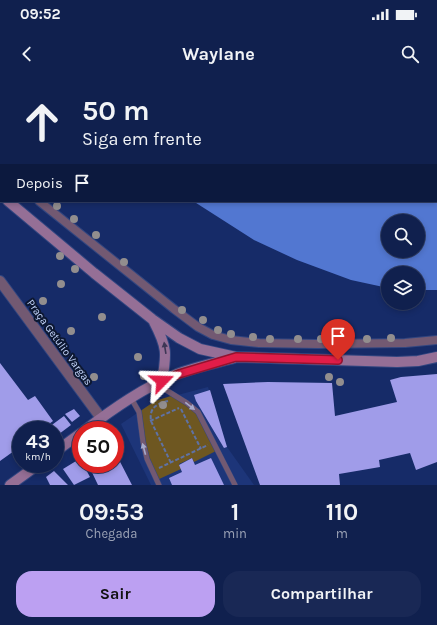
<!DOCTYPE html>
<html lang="pt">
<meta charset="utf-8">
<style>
:root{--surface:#10204e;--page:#192855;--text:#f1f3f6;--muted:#9ca3b6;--line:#303e66;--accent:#bca0f2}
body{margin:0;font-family:Karla,sans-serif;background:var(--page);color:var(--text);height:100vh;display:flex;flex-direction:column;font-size:15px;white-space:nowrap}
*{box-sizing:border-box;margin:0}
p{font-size:13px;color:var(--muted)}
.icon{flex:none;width:22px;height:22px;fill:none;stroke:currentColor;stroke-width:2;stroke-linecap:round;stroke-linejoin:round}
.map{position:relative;height:405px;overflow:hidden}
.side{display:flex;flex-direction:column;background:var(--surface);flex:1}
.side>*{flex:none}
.guide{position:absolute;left:0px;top:0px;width:437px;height:122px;box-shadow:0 2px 6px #0003,0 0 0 1px var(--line);background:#10204e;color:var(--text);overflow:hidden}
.fabs{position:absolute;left:381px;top:134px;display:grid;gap:8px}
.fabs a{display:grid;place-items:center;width:44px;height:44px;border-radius:50%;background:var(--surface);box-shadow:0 2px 6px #0003,0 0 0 1px var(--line);font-size:20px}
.speed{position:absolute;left:12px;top:341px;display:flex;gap:8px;font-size:20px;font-weight:700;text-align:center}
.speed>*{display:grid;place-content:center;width:52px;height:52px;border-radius:50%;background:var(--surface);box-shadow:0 2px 6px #0003,0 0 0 1px var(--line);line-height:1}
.speed small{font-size:10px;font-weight:400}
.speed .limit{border:6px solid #d22;background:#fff;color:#111}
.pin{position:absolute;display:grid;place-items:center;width:34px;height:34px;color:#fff;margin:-41px -17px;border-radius:50% 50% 50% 0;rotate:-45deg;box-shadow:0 0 4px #0007}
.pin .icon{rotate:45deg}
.me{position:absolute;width:44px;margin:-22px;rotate:68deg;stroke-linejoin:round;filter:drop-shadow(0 0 3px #0008)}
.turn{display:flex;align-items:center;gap:14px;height:84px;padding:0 16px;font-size:18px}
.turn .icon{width:52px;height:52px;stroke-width:2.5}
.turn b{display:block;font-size:28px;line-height:34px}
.then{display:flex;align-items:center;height:38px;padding:0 16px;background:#0003;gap:8px;font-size:15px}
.eta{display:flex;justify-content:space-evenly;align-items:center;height:68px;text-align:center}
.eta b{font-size:24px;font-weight:700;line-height:28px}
.cta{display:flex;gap:8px;margin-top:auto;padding:8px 16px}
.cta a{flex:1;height:46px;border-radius:16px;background:var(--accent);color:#111;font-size:16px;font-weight:700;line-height:46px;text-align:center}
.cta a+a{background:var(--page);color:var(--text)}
.status{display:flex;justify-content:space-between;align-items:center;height:28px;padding:0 20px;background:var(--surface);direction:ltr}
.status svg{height:11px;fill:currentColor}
header{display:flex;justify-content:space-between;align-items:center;height:52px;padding:0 16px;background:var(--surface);font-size:18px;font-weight:700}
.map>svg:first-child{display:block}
.built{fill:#1d3579}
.green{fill:#6e5721}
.water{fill:#5277d1;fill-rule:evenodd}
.building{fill:#a09ce9}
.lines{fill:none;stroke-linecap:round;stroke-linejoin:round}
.service-casing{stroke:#324680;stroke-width:6}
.pedestrian-casing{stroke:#324680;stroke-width:10}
.minor-casing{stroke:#324680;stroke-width:12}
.secondary-casing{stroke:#324680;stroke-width:12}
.path{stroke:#5f72a5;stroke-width:2;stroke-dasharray:4 2;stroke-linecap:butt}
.service{stroke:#725972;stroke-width:5}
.pedestrian{stroke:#725972;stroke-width:8}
.minor{stroke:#725972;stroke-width:10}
.secondary{stroke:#956f96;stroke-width:10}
.tree{fill:#928e8e}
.oneway{fill:#3d3655}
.oneway2{fill:#a7aacb}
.route-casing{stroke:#92132f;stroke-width:10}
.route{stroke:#e11d48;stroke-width:7}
.labels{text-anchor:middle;stroke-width:4;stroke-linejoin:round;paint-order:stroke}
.street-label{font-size:11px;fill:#c4d5fb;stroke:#0d1832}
</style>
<div class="status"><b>09:52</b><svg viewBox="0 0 49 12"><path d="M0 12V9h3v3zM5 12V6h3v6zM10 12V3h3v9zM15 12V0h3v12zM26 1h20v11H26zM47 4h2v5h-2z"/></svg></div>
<header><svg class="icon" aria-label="back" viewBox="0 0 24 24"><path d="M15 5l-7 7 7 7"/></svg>Waylane<svg class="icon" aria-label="search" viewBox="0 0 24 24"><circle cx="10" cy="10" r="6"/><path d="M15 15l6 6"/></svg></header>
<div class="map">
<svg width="437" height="405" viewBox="0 0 437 405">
<rect width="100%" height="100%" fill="#162b68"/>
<path class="built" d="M 208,307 L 227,367 L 254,405 L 151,405 L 121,344 L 155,321 Z"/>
<path class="green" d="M 174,315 L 198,332 L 218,370 L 194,382 L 192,378 L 179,384 L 181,389 L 157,400 L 147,379 L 139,332 L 155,321 Z"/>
<path class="water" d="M 69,0 L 437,0 L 437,210 L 418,210 L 418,193 L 388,193 L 388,208 L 351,200 L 297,180 L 254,160 L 193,121 L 436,121 L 436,1 ZM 388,141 L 418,141 L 418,171 L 388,171 Z"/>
<path class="building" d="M 0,283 L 28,320 L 35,316 L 53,341 L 41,350 L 21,350 L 21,366 L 0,381 Z
M 437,294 L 437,382 L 416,390 L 410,373 L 379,380 L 380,387 L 339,394 L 340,405 L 260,405 L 223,304 L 268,302 L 332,303 L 335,336 L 397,322 L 390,300 L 401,297 Z
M 210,310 L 227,367 L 224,368 L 196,321 L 194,315 Z
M 74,329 L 80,336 L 72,342 L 65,334 Z
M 64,336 L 71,345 L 55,357 L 55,350 L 45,350 Z
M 115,372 L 132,405 L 98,405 L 88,384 L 115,384 Z
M 81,378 L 81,384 L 83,384 L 90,397 L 74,405 L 63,389 Z
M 192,378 L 195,385 L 211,378 L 224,405 L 172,405 L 169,398 L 182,392 L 179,385 Z
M 54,391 L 68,405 L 50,405 L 46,397 Z"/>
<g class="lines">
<g class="service-casing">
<path id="service" d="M 159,302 L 166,310 L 187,323 L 198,332 L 235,405
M 131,318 L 139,332 L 143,362 L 147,379 L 159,405"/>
</g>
<g class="pedestrian-casing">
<path id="pedestrian" d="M 0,87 L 1,87
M 39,121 L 174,229 L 198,247 L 213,255 L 231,260 L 259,263 L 318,264 L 405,263 L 437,260"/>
</g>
<g class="minor-casing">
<path id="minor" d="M 0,201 L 101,338"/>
</g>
<g class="secondary-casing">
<path id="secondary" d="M 0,114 L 1,115
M 8,121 L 94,193 L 152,239 L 179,258 L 200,269 L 236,277 L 397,282 L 418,281 L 437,277
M 154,242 C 167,267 167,273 162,301
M 85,350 C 113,329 144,307 177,294 C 196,287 215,283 234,278
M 55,372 L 81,353
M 10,405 L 39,384"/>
</g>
<path class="path" d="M 168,321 C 156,324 149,328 151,341 L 171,383
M 181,329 L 201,369
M 150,341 L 179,328
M 159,388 L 208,365"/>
<use href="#service" class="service"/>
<use href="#pedestrian" class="pedestrian"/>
<use href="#minor" class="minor"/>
<use href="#secondary" class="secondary"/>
</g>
<g class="tree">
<circle cx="57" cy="126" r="4"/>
<circle cx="74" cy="139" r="4"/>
<circle cx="96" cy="155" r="4"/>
<circle cx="60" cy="176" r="4"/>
<circle cx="124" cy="182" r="4"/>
<circle cx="75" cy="189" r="4"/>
<circle cx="61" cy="204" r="4"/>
<circle cx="43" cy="221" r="4"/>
<circle cx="182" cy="230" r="4"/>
<circle cx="102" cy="237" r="4"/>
<circle cx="203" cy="240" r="4"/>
<circle cx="218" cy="250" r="4"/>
<circle cx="71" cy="251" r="4"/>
<circle cx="231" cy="254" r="4"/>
<circle cx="253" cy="257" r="4"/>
<circle cx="391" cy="258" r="4"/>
<circle cx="270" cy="259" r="4"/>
<circle cx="298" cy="259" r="4"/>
<circle cx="321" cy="259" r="4"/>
<circle cx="367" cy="259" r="4"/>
<circle cx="138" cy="277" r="4"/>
<circle cx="144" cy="296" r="4"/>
<circle cx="94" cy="297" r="4"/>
<circle cx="329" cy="297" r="4"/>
<circle cx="340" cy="302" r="4"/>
<circle cx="163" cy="325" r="4"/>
</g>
<defs><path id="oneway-solid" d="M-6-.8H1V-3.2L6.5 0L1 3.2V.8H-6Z"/></defs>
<use class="oneway" href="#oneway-solid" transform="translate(165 268) rotate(-99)"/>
<g class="oneway2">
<use href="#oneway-solid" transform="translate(190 326) rotate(38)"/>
<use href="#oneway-solid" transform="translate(144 369) rotate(-105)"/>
</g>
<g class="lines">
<g class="route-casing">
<path id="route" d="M 162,301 L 179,294 L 236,277 L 338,280"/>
</g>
<use href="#route" class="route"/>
</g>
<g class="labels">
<g class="street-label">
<text transform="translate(60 262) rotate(54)" y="4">Praça Getúlio Vargas</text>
</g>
</g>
</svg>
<div class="fabs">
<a><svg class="icon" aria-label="search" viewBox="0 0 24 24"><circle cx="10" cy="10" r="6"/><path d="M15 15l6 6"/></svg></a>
<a><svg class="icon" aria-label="layers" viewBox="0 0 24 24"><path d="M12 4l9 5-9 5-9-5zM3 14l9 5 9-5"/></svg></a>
</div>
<div class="speed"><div>43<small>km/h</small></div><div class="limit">50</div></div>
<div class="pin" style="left:338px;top:280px;background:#d93025"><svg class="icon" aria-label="arrive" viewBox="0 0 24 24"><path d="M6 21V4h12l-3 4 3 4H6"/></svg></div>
<svg class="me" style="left:162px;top:301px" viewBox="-20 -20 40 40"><path d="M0-17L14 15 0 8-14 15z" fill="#e11d48" stroke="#fff" stroke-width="4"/></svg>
<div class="guide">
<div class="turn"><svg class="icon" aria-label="ahead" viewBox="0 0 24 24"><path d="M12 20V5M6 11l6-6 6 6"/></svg><div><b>50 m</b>Siga em frente</div></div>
<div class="then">Depois<svg class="icon" aria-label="arrive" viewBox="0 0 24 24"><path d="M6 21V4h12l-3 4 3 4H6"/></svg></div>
</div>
</div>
<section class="side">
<div class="eta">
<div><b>09:53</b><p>Chegada</p></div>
<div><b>1</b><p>min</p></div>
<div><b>110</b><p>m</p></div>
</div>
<div class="cta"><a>Sair</a><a>Compartilhar</a></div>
</section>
